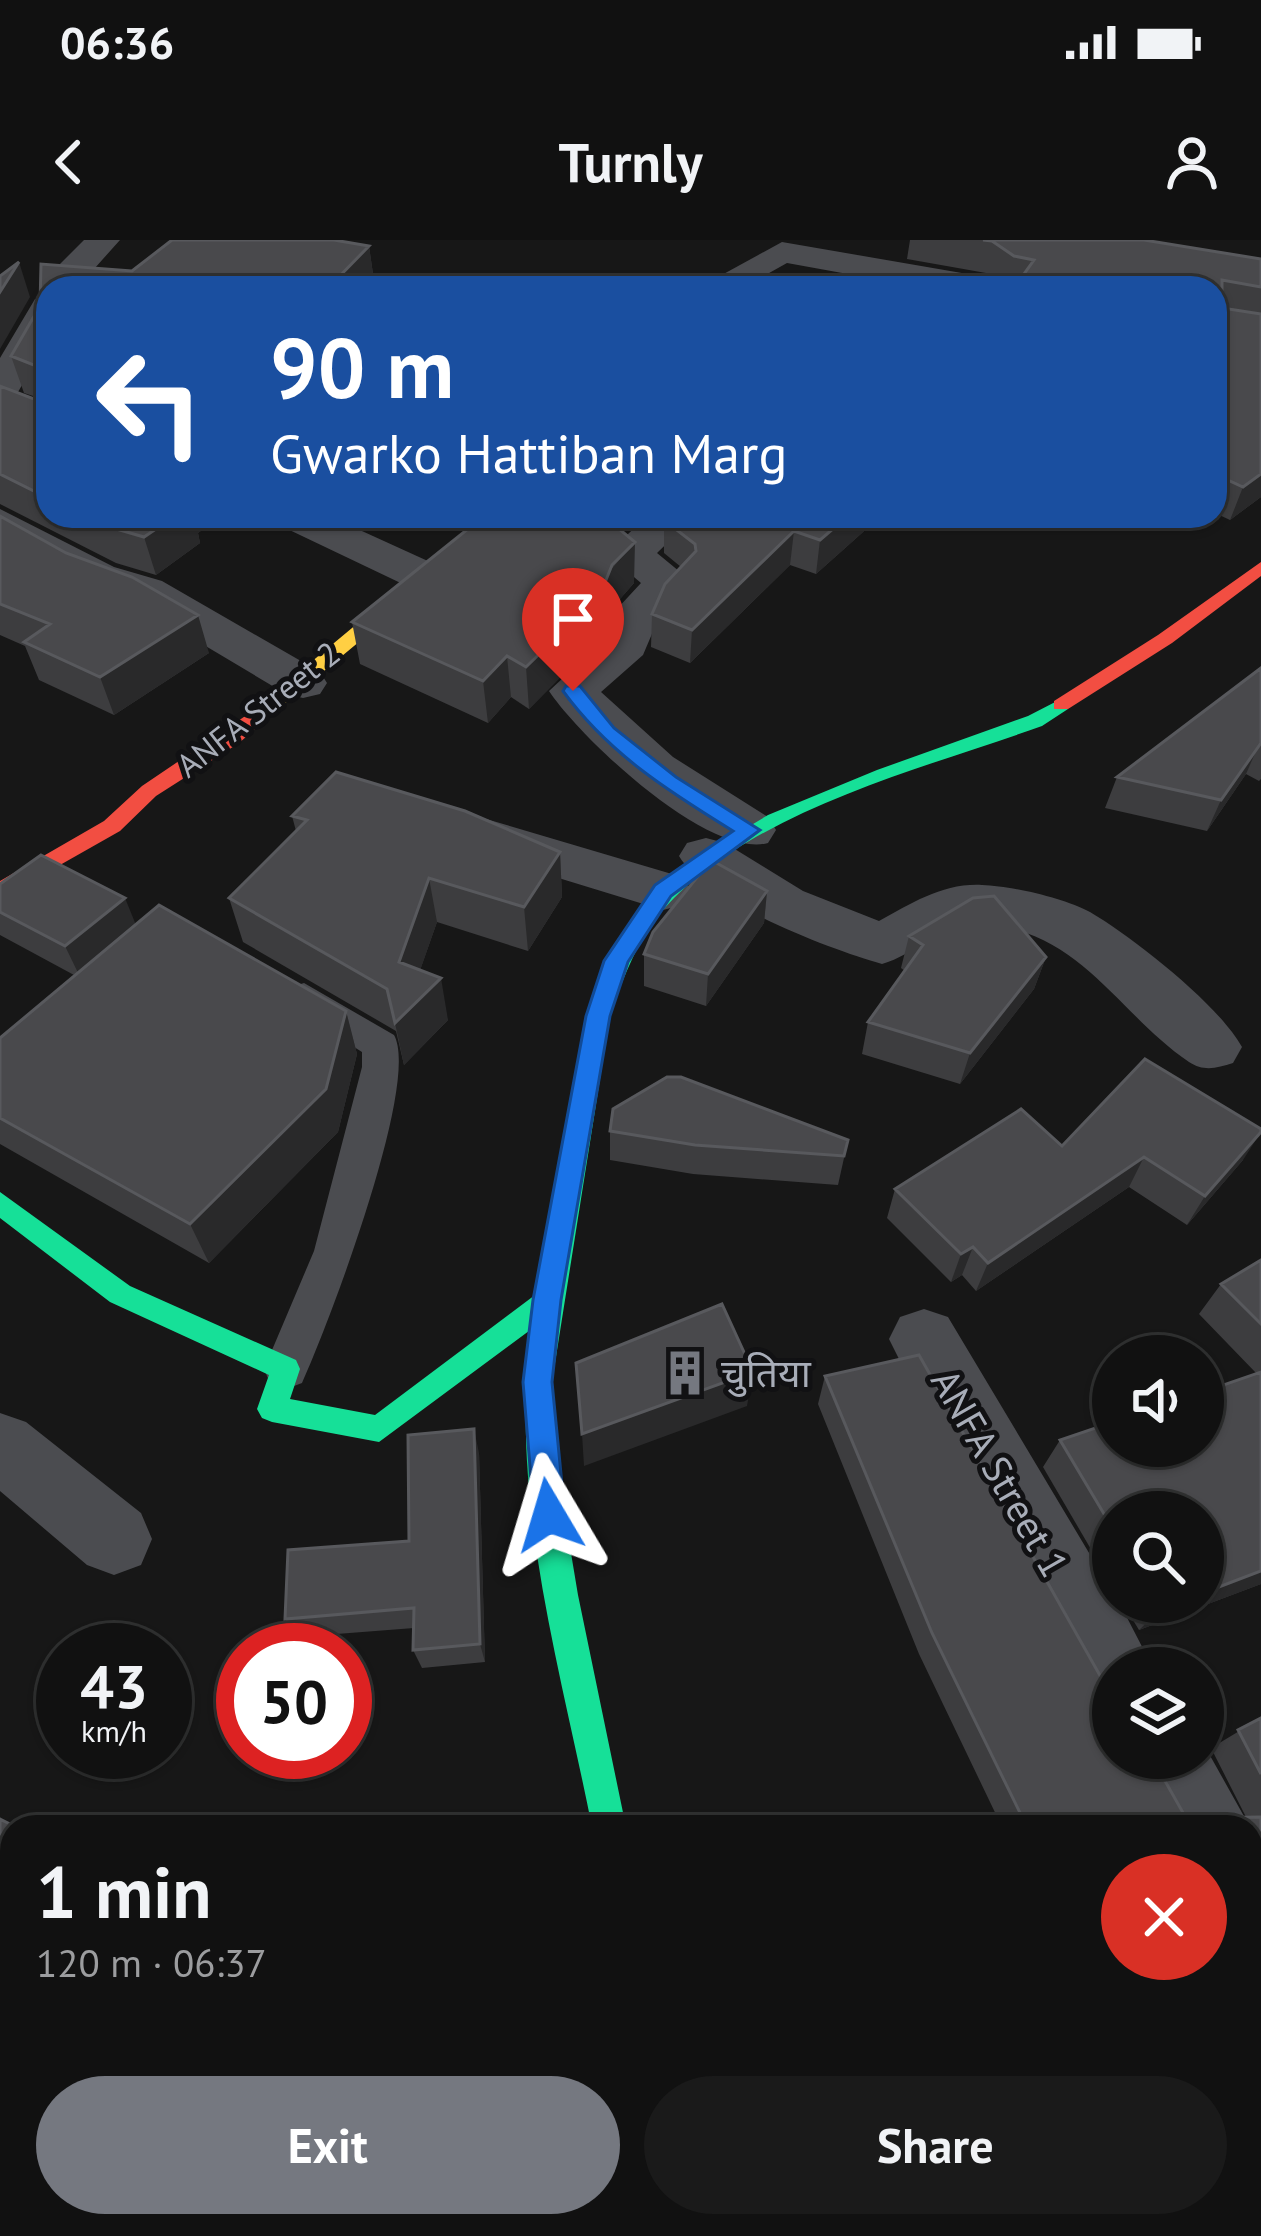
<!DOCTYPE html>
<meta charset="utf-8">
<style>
:root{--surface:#111;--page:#1a1a1a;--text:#f1f3f6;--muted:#9c9d9f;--line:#303131;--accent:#757880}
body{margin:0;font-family:"PT Sans","Noto Sans Devanagari",sans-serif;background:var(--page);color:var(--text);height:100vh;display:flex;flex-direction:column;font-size:45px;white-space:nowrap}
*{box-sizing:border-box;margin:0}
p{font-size:39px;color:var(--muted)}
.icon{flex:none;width:66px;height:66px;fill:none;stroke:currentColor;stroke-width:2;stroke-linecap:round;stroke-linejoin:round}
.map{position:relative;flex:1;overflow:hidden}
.side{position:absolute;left:0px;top:1575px;width:1263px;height:423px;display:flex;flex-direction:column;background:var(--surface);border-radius:36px 36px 0 0;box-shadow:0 3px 9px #0004,0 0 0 3px var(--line)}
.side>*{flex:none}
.banner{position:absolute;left:36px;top:36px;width:1191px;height:252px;border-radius:36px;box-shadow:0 3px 9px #0004,0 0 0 3px var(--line);background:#1a4fa0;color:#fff;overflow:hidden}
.buttons{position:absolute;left:1092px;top:1095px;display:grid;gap:24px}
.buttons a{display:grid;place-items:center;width:132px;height:132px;border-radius:50%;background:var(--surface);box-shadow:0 3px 9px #0004,0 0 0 3px var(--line);font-size:60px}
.speed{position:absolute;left:36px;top:1383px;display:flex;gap:24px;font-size:60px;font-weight:700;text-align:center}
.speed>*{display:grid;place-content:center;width:156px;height:156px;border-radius:50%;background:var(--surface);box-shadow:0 3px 9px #0004,0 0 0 3px var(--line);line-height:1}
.speed small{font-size:30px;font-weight:400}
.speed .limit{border:18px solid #d22;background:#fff;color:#111}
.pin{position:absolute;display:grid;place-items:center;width:102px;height:102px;color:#fff;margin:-123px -51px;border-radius:50% 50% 50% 0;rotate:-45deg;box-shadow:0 0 12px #0007}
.pin .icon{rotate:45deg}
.me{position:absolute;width:132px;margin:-66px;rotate:353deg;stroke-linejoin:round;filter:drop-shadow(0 0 9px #0008)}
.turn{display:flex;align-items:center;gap:42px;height:252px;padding:0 36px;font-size:54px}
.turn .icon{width:156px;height:156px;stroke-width:2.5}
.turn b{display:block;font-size:84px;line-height:102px}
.round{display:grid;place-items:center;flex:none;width:126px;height:126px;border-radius:63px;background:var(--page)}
.headline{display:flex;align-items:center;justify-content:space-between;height:204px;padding:0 36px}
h1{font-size:72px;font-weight:600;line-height:90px}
.action{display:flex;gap:24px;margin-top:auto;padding:24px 36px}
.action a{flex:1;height:138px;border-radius:72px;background:var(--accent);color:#fff;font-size:48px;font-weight:600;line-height:138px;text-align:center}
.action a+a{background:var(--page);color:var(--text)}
.status{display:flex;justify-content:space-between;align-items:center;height:84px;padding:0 60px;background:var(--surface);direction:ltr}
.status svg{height:33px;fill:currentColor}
header{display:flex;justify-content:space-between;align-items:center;height:156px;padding:0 36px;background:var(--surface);font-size:54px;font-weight:600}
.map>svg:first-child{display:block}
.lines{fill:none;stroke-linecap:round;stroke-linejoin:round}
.lane{fill:#4b4c50;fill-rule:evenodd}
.street{fill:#4b4c50;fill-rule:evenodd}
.fast{fill:#16e098;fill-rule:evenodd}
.slow{fill:#ffcf43;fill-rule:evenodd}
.jam{fill:#f24e42;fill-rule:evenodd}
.wall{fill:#3d3d3f}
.shaded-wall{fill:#29292a}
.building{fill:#49494c;stroke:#58595d;stroke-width:3}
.route{fill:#1a73e8;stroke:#114b97;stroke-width:3}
.labels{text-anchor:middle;stroke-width:10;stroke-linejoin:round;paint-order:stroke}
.far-street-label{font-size:33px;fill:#a8adb8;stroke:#111113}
.poi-label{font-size:39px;fill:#a8adb8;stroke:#111113;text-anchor:start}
.street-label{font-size:39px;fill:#a8adb8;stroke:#111113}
</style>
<div class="status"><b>06:36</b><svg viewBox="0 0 49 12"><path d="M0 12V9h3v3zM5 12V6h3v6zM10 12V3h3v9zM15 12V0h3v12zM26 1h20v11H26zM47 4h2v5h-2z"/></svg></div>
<header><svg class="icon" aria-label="back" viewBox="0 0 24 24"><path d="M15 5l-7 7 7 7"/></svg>Turnly<svg class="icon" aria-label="person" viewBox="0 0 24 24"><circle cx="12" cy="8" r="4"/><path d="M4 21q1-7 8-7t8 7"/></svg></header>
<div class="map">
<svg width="1261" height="1996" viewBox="0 0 1261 1996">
<rect width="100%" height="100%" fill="#171717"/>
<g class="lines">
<path class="lane" d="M 304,743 L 394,795 C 421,843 327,1088 302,1143 L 286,1149 L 270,1143 L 264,1129 L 314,1011 L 362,827 L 362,812 L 291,767 L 285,757 L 291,747 Z"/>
<path class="street" d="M 84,0 L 120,0 L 77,48 L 48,48 L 48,100 L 14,159 L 0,163 L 0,118 L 35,59 L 47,56 L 39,48 L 44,40 Z
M 782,2 L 985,37 L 1003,48 L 925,48 L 787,23 L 742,48 L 698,48 Z
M 0,269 L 114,327 L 162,341 L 320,432 L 327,443 L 320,454 L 303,458 L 286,454 L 130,361 L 82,347 L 0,300 Z
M 272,276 L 329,276 L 441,327 L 448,337 L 441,347 L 409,347 L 279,285 Z
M 647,276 L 695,276 L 657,313 L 691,341 L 660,375 L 643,415 L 601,452 L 673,517 L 768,577 L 776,590 L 768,603 C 709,619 581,499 549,451 L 605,399 L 616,370 L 641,343 L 607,314 Z
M 476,576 L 682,637 L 691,651 L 682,665 L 663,670 L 457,607 L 449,594 L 457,581 Z
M 706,598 L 725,603 L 803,651 L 879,681 C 912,663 943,643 982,645 C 1012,646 1064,658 1090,672 C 1134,698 1218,764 1242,807 L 1233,823 C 1217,828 1204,832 1189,822 C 1118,774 1083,693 985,684 C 949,680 916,714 882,724 C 829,709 707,663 679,616 L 687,603 Z
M 924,1069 L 948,1077 L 1113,1353 L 1113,1362 L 1119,1362 L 1153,1428 L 1113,1428 L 1113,1468 L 1085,1456 L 900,1121 L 889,1099 L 900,1077 Z
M 0,1173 L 26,1182 L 141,1273 L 152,1299 L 141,1325 L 114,1335 L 87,1325 L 0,1251 Z
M 1203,1503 L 1250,1587 L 1160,1587 L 1124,1518 L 1203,1518 Z
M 1251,1614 L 1261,1618 L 1261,1717 L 1251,1713 Z"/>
<path class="fast" d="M 1061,459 L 1068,461 L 1068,469 L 1042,486 C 920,530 743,572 658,676 C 635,705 622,742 610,776 L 552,1142 L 558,1235 L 578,1355 L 626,1587 L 592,1587 C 561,1430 506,1247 533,1088 L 379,1202 L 272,1182 L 262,1178 L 257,1169 L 269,1135 L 110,1062 L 0,978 L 0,952 L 130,1046 L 296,1120 L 300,1129 L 290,1159 L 375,1175 L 539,1052 L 586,776 L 615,707 L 643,663 L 676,630 L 768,575 L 877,530 L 1028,476 Z
M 642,1986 L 682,1986 L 682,1996 L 642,1996 Z"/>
<path class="slow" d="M 498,276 L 518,276 L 432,341 L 282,466 L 268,466 L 268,458 L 418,333 Z"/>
<path class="jam" d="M 1261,322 L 1261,336 L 1172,403 L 1068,469 L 1054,469 L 1054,461 L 1158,395 Z
M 275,456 L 282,458 L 282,466 L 239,503 L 156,556 L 120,591 L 0,659 L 0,641 L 104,581 L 142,546 Z"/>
</g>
<path class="wall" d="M 172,0 L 334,0 L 369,6 L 374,41 L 368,48 L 48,48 L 48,276 L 221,276 L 198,293 L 200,303 L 156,335 L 116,323 L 0,264 L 0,146 L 34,159 L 36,157 L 24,153 L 11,116 L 40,66 L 41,24 L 132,31 Z
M 910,0 L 1144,0 L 1261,19 L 1261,257 L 1230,280 L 1215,273 L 1215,48 L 1012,48 L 1007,47 L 986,33 L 907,19 Z
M 0,276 L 209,413 L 114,475 L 39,440 L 25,406 L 0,395 Z
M 484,276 L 642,276 L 623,292 L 634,343 L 613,367 L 601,396 L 529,469 L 511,457 L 488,483 L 360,424 L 352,382 Z
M 881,276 L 816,334 L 790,325 L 690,423 L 651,407 L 652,374 L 681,327 L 664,313 L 664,280 Z
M 1261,428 L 1261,539 L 1259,541 L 1246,534 L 1207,591 L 1105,568 L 1117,537 Z
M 292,576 L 560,612 L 562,657 L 528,711 L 437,682 L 420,730 L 448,780 L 404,825 L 396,791 L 243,702 L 229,658 L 296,591 Z
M 0,644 L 136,684 L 346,771 L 357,814 L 338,892 L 209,1023 L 0,904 L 0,798 L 74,735 L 0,695 Z
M 767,651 L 764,683 L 706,766 L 644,746 L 644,714 Z
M 909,696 L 1046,717 L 1034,749 L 960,844 L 862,814 L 868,782 L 905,731 L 901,728 Z
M 610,891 L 848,900 L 838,945 L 693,934 L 610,920 Z
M 1062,906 L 1243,920 L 1187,985 L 1129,947 L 976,1051 L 962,1035 L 951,1042 L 887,978 L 895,949 Z
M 1261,1020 L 1261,1344 L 1139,1390 L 1122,1362 L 1203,1362 L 1113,1272 L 1113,1347 L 1043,1227 L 1060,1200 L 1257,1134 L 1199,1074 L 1221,1044 Z
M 825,1136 L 1113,1518 L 1186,1578 L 1246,1577 L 1211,1508 L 1261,1478 L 1261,1600 L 1251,1587 L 1002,1587 L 919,1414 L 818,1164 Z
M 479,1213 L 485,1422 L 422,1428 L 413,1410 L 414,1388 L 298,1397 L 285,1379 L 409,1301 Z
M 867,1986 L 1251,1986 L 1261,1996 L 869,1996 Z"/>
<path class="shaded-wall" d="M 369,6 L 374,41 L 368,48 L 328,48 Z
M 19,22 L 30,57 L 0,109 L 0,52 Z
M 1261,234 L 1261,257 L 1230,280 L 1243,247 Z
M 175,276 L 221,276 L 198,293 L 200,303 L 156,335 L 144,297 Z
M 610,276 L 642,276 L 610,304 Z
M 848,276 L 881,276 L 816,334 L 820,300 Z
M 794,291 L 790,325 L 690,423 L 692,390 Z
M 635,302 L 634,343 L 613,367 L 601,396 L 529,469 L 526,427 Z
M 198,375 L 209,413 L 114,475 L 100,437 Z
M 507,416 L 511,457 L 488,483 L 483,441 Z
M 1260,502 L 1246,534 L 1207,591 L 1221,560 Z
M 560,612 L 562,657 L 528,711 L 524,667 Z
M 429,638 L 437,682 L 408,765 L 399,722 Z
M 767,651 L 764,683 L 706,766 L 708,734 Z
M 125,658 L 138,690 L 81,739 L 65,706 Z
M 1046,717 L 1034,749 L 960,844 L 970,813 Z
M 441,738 L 448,780 L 404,825 L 395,783 Z
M 346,771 L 357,814 L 338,892 L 209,1023 L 190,984 Z
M 1261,892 L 1243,920 L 1187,985 L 1205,956 Z
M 1144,917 L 1129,947 L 976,1051 L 988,1023 Z
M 973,1007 L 962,1035 L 951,1042 L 961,1014 Z
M 753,1132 L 747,1166 L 584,1226 L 582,1194 Z
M 474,1189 L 479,1213 L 485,1422 L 480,1404 Z
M 1261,1331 L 1261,1344 L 1139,1390 L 1161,1369 L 1179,1362 L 1203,1362 L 1203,1353 Z
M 372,1986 L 404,1986 L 432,1996 L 400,1996 Z"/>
<path class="building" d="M 172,0 L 334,0 L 369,6 L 328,48 L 48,48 L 48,258 L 0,234 L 0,146 L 34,159 L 40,154 L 39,127 L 11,116 L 40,66 L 41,24 L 132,31 Z
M 983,0 L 1144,0 L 1261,19 L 1261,47 L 1222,40 L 1222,68 L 1261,74 L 1261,234 L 1243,247 L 1215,234 L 1215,48 L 1014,48 L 1034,20 L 1014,16 L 992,1 Z
M 19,22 L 0,52 L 0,36 Z
M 0,276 L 66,313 L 132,337 L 198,375 L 100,437 L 24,402 L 50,384 L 0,364 Z
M 84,276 L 175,276 L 144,297 L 103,285 Z
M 484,276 L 544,276 L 586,288 L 607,279 L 635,302 L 612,325 L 600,355 L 526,427 L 507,416 L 483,441 L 352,382 Z
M 668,276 L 848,276 L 820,300 L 794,291 L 692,390 L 652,374 L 665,344 L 696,311 L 695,304 L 664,280 Z
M 1261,428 L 1261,503 L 1221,560 L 1117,537 Z
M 336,532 L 465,571 L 560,612 L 524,667 L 429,638 L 399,722 L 441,738 L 395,783 L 387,749 L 229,658 L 307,580 L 292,576 Z
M 41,615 L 125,658 L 65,706 L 0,672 L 0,644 Z
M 711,620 L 767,651 L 708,734 L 644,714 L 653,692 Z
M 994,656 L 1046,717 L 970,813 L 868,782 L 923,705 L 909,696 L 973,658 Z
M 159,665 L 346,771 L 326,849 L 190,984 L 0,878 L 0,798 Z
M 1145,819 L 1261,889 L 1261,892 L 1205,956 L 1144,917 L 988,1023 L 973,1007 L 961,1014 L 895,949 L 1021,869 L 1062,906 Z
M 667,837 L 681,837 L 848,900 L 844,916 L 695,905 L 610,891 L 613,869 Z
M 1261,1020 L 1261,1084 L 1221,1044 Z
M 722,1064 L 753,1132 L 582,1194 L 576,1123 Z
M 919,1115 L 1102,1439 L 1113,1444 L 1113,1518 L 1152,1518 L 1186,1578 L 1261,1577 L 1261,1599 L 1251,1603 L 1251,1587 L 1027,1587 L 932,1393 L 825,1136 Z
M 1261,1132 L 1261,1331 L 1203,1353 L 1203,1272 L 1113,1272 L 1113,1289 L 1060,1200 L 1113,1182 L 1113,1206 L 1203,1206 L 1203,1152 Z
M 474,1189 L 480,1404 L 413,1410 L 414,1368 L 285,1379 L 288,1310 L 409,1301 L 408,1195 Z
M 1157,1362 L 1179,1362 L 1161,1369 Z
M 1261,1478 L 1261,1534 L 1238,1490 Z
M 881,1577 L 886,1587 L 860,1587 Z
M 0,1579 L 16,1587 L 12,1587 L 12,1768 L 0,1759 Z
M 1251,1928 L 1261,1929 L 1261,1996 L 880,1996 L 878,1986 L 1251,1986 Z
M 370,1986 L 372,1986 L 400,1996 L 367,1996 Z"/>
<path class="route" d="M 566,446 L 580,446 L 614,488 L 676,537 L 760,590 L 671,656 L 628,722 L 610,776 L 561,1060 L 552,1142 L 565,1275 L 560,1285 L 549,1290 L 538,1285 L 534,1275 L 523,1142 L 533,1060 L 586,776 L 604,721 L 655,645 L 733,591 C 668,551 608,513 563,451 Z"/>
<defs>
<g id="building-bare" transform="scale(3.6)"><path d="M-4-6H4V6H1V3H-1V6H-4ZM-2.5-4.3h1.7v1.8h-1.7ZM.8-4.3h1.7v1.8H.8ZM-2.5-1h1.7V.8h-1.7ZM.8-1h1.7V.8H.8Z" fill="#757880" stroke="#111113" stroke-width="2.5" paint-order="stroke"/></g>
</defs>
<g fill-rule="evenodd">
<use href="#building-bare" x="685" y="1133"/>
</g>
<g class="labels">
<g class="far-street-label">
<text transform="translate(258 469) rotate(-38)" y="12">ANFA Street 2</text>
</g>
<g class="poi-label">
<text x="721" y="1147">चुतिया</text>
</g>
<g class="street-label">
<text transform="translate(1000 1233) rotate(60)" y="14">ANFA Street 1</text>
</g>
</g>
</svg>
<div class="buttons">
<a><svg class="icon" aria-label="sound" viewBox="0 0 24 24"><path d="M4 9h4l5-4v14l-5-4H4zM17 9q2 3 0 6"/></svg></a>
<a><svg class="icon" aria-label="search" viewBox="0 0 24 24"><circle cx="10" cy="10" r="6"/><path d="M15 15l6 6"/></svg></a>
<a><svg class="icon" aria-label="layers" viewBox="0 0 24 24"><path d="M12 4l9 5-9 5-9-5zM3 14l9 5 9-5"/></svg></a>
</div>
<div class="speed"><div>43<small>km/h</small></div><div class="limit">50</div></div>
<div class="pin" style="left:573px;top:451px;background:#d93025"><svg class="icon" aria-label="arrive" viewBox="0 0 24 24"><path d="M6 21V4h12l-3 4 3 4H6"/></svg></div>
<svg class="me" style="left:549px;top:1275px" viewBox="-20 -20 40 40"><path d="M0-17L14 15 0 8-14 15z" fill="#1a73e8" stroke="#fff" stroke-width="4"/></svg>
<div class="banner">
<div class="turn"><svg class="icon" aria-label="left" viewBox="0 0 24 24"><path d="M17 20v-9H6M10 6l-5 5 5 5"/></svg><div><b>90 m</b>Gwarko Hattiban Marg</div></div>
</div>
<section class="side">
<div class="headline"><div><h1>1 min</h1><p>120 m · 06:37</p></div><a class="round" style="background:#d93025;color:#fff"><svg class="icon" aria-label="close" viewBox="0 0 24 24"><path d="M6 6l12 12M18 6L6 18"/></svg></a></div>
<div class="action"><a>Exit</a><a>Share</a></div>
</section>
</div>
